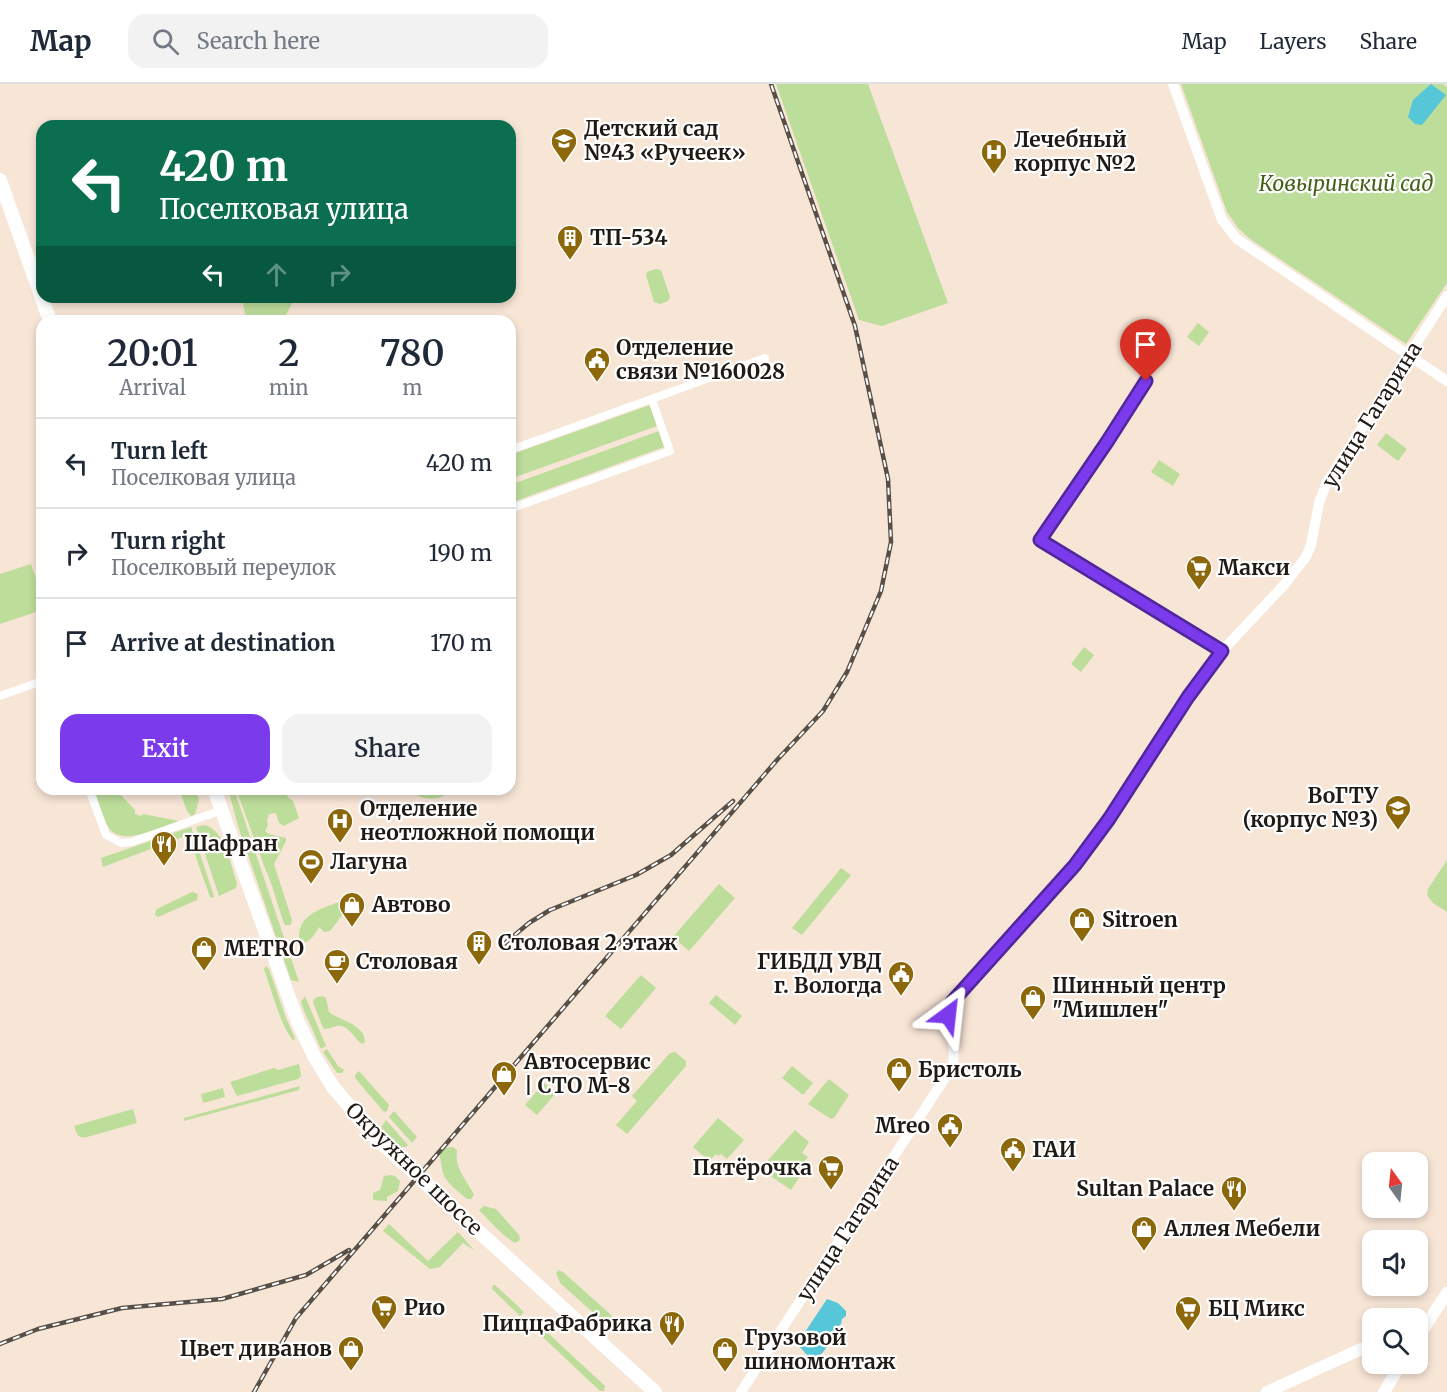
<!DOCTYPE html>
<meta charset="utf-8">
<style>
:root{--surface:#fff;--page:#f2f2f3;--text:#1f2937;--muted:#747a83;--line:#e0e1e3;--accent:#7c3aed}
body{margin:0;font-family:Merriweather,serif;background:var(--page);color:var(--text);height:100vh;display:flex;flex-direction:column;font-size:22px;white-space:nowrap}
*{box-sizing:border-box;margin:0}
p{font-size:20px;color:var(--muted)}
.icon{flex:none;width:33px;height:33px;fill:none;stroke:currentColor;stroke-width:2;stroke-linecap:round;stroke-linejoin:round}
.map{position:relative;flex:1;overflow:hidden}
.panel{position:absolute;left:36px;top:231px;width:480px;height:480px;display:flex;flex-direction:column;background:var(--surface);border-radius:18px;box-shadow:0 3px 9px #0003}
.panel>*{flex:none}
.hud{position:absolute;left:36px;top:36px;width:480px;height:183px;border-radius:18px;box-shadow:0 3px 9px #0003;background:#0b6e4f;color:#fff;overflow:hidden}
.needle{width:39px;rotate:345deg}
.buttons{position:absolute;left:1362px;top:1068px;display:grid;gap:12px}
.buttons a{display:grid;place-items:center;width:66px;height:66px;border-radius:12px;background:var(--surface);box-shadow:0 3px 9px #0003;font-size:30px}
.pin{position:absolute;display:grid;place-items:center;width:51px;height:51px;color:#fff;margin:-62px -26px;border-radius:50% 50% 50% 0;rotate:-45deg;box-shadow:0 0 6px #0007}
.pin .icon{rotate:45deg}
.me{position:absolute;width:66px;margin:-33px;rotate:30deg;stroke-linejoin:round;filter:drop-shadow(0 0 4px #0008)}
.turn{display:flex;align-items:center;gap:21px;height:126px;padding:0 24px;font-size:27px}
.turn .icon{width:78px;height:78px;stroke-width:2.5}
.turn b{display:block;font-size:42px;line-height:51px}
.lanes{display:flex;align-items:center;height:57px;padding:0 24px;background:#0003;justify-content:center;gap:30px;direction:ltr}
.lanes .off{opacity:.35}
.eta{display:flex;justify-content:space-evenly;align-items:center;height:102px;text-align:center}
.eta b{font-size:36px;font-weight:600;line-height:42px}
.button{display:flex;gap:12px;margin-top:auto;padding:12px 24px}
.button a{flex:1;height:69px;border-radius:18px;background:var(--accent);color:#fff;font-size:24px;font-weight:600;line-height:69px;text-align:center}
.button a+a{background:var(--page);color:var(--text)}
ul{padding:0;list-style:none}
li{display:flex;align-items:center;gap:18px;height:90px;padding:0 24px;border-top:2px solid var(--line)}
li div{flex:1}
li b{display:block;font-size:22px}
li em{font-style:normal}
header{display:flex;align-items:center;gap:36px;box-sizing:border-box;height:84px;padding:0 30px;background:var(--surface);border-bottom:2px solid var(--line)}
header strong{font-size:28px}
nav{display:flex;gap:33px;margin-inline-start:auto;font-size:21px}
.search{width:420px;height:54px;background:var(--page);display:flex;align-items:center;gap:15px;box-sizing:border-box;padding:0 21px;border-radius:18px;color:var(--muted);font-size:22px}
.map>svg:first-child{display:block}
.green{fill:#bddd9b}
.water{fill:#56c7d8}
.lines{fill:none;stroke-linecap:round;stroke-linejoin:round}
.minor{stroke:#fff;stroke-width:8}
.tertiary{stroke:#fff;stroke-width:10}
.secondary{stroke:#fff;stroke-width:12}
.primary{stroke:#fff;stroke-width:14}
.rail-casing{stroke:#584f46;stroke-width:4.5}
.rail{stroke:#fff;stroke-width:2;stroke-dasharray:7;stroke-linecap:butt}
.route-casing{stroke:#51269a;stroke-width:15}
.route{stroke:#7c3aed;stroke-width:10}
.labels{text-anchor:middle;stroke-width:4.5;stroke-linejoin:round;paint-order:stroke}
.poi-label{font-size:21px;font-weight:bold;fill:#201a14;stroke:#fff;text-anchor:start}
.park-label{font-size:21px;font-style:italic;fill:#436217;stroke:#fff}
.street-label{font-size:21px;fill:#201a14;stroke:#fff}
</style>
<header>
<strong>Map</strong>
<div class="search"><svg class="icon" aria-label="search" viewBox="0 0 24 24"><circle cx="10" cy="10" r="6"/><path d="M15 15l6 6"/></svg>Search here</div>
<nav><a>Map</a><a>Layers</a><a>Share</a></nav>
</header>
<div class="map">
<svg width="1447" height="1308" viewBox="0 0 1447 1308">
<rect width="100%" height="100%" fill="#f7e5d6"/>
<path class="green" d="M 776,0 L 868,0 L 948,219 L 882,242 L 859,236 Z
M 1181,0 L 1443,0 L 1447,3 L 1447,199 L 1406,260 L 1250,155 L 1238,144 L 1227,128 Z
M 656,185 L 661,186 L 670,213 L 668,217 L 660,220 L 654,218 L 646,191 L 647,188 Z
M 244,213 L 295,213 L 283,237 L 249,237 C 244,229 242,223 244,213 Z
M 1198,239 L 1209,248 L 1199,262 L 1187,253 Z
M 650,321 L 657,342 L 510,395 L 510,371 Z
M 659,347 L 664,363 L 510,419 L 510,401 Z
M 1386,349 L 1407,365 L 1398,377 L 1377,361 Z
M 1159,376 L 1180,390 L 1173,402 L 1151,388 Z
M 31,480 L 42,512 L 42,526 L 0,540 L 0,490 Z
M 1084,563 L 1094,571 L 1081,588 L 1071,580 Z
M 94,705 L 118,705 L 120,710 L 135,726 L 135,730 L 141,732 L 143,730 L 179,737 C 161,743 122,763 109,744 C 102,733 99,718 94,705 Z
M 179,705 L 195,705 L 199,715 L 195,730 L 191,732 L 187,727 Z
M 228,705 L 234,705 L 299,898 L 291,896 L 239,745 Z
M 236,705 L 283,705 L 288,713 L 293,717 L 299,734 L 284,742 L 279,739 L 276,729 L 269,730 L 267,737 L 268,741 L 265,747 L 269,750 L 286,754 L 286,757 L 274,780 L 292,836 L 291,841 L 285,841 C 280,830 270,792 266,787 Z
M 409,705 L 452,705 C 441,718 421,718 409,705 Z
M 205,741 C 226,747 230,780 237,799 L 236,804 L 219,812 L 196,743 Z
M 191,743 L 214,812 L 213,814 L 210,813 L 188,751 L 103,783 L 101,774 Z
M 1447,776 L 1447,828 L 1433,819 L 1427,811 L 1428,805 Z
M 841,784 L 851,791 L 802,851 L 792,844 Z
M 719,800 L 735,814 L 689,867 L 673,853 Z
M 192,808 L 198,810 L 197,816 L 158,833 L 155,831 L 156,826 L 159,824 Z
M 342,817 L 349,819 L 350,821 L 330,847 L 324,848 L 319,843 C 316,849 310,858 303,859 L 299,854 C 298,830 323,824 342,817 Z
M 266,882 L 269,885 L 286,934 L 295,954 L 294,957 C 281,944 271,904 264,885 Z
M 641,891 L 656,904 L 621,945 L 605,932 Z
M 716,911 L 742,932 L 735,941 L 709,919 Z
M 305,912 L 326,962 L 321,965 L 302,922 L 301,918 Z
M 322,912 L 326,914 L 329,928 C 340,937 365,940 365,958 L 362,960 C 355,955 349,943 341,942 C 336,941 330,945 325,945 L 323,944 L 313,918 L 315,914 Z
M 327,965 L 338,982 L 344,986 L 342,989 L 337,989 L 323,968 Z
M 675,968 L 686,977 L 686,982 L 627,1050 L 616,1041 L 637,1017 L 632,1012 L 670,969 Z
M 299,980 L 301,992 L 298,995 L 237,1012 L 230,998 L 274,984 L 278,986 Z
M 792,982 L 813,999 L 803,1011 L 782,994 Z
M 359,987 L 389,1021 L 387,1027 L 384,1028 L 355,994 L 355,991 Z
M 829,995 L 849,1011 L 834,1034 L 831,1035 L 808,1020 Z
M 544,999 L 556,1009 L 537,1031 L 525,1021 Z
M 300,1002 L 299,1006 L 184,1037 L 184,1034 Z
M 223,1004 L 225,1013 L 203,1019 L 201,1010 Z
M 133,1025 L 137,1039 L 87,1053 C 78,1055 77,1050 74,1042 Z
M 394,1027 L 417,1053 L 412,1059 L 389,1033 Z
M 718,1034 L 744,1056 L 727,1075 L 721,1070 L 718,1072 L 716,1070 L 709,1077 L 693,1063 Z
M 386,1036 L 408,1061 L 406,1063 L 398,1063 L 385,1051 L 381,1044 Z
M 795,1046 L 809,1058 L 802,1069 L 808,1073 L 805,1077 L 809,1079 L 791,1106 L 760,1085 Z
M 453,1063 L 457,1066 C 454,1085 467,1096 474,1111 L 471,1115 L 467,1115 C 458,1107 444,1098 442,1085 C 441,1079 441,1076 439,1070 L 444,1064 Z
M 391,1091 L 395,1092 L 400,1097 L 398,1107 L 387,1113 L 387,1117 L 373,1116 L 373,1109 L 380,1106 L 384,1092 Z
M 484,1122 L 496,1125 L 519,1151 L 520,1156 L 515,1159 C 501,1151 490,1137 479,1126 Z
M 389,1140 L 428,1177 L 458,1148 L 475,1167 L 463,1159 L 440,1183 L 430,1185 L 383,1147 Z
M 559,1186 L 563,1188 L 610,1230 L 616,1238 L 618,1245 L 614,1247 L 560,1199 L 556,1189 Z
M 493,1201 L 495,1201 L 524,1228 L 520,1232 L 492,1205 Z
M 533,1238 L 536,1238 L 605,1302 L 604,1307 L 600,1307 L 532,1243 Z"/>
<path class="water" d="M 1431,0 L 1446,11 L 1422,41 L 1415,40 L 1408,33 L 1413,16 Z
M 827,1215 L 838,1219 L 846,1227 L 846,1232 L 842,1235 L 841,1240 C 830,1248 830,1268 815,1274 L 807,1271 L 799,1262 L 799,1257 Z"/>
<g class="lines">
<path class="minor" d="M 1146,297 L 1107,358 L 1040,456 L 1222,567
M 510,366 L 765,274
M 510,425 L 670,367 L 652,316
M 0,612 L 42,597
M 89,705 L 106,751 L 121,759 L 132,758 L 222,726"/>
<path class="tertiary" d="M 1173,0 L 1222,136 L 1237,155 L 1447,297
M 741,1308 L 952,983 C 959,962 943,941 950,921 L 1075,781 L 1109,735 L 1188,613 L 1222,567 L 1284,501 L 1306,473 L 1311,461 L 1319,419 L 1327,398 L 1447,212"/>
<path class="secondary" d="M 1418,1253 L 1447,1209
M 1267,1308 L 1372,1260
M 1384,1308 L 1401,1280"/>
<path class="primary" d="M 0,96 L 50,237
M 214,705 L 297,936 L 314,972 L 333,1003 L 376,1054 L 655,1308"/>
<g class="rail-casing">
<path id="rail" d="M 504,860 L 529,839 L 550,826 L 636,791 L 671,771 L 733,717
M 0,1260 L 38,1245 L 122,1224 L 222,1215 L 306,1191 L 349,1166
M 254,1308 L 296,1234 L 777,676 L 823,627 L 847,588 L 881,507 L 891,458 L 888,395 L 855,242 L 771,0"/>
</g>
<use href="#rail" class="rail"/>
</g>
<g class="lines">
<g class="route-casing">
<path id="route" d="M 948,931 L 952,918 L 1075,781 L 1109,735 L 1188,613 L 1222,567 L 1040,456 L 1107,358 L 1146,297"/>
</g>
<use href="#route" class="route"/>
</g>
<defs>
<g id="school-pin" transform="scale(1.35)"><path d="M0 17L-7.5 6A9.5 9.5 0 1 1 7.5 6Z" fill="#8d680a" stroke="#fff"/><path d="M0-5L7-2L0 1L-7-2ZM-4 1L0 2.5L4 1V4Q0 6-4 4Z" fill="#fff"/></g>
<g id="hospital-pin" transform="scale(1.35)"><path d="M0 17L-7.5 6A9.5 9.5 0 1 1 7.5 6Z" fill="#8d680a" stroke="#fff"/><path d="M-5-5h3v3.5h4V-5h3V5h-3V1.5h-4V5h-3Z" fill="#fff"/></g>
<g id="building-pin" transform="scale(1.35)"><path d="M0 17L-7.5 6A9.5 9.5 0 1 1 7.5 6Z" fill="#8d680a" stroke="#fff"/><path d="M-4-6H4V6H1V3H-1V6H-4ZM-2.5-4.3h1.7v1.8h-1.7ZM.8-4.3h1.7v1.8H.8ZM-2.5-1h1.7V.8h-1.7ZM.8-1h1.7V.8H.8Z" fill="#fff"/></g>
<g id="civic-pin" transform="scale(1.35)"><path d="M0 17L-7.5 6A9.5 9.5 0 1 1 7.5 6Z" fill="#8d680a" stroke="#fff"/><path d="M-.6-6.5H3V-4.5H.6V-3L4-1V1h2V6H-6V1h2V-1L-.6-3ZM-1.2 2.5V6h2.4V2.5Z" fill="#fff"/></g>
<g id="supermarket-pin" transform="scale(1.35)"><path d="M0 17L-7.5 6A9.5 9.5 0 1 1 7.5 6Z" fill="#8d680a" stroke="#fff"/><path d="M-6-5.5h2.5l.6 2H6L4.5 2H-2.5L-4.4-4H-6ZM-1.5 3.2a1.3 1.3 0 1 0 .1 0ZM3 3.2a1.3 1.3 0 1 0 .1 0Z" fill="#fff"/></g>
<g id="university-pin" transform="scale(1.35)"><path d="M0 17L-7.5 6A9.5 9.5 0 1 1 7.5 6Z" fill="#8d680a" stroke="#fff"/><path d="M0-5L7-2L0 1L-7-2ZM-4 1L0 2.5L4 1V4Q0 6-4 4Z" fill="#fff"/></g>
<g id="restaurant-pin" transform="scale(1.35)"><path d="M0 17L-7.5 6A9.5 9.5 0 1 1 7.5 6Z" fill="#8d680a" stroke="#fff"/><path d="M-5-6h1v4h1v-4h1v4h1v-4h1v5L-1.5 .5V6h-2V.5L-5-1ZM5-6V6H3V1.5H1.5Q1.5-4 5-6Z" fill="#fff"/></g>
<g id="stadium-pin" transform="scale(1.35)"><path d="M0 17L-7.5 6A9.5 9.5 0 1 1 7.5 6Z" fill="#8d680a" stroke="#fff"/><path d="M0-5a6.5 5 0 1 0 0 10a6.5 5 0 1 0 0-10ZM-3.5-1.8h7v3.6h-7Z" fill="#fff"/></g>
<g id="shop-pin" transform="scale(1.35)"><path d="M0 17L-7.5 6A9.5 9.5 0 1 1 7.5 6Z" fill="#8d680a" stroke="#fff"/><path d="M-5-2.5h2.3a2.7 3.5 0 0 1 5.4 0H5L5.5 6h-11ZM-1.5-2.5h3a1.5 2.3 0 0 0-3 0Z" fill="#fff"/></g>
<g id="cafe-pin" transform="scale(1.35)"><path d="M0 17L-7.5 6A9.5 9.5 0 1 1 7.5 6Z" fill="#8d680a" stroke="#fff"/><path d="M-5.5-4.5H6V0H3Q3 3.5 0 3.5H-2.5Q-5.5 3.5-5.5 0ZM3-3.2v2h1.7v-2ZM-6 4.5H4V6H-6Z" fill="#fff"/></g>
</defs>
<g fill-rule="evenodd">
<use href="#school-pin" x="564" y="57"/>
<use href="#hospital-pin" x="994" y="68"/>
<use href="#building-pin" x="570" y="154"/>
<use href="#civic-pin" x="597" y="276"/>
<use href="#supermarket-pin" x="1199" y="484"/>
<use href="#university-pin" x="1398" y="724"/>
<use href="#hospital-pin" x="340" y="737"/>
<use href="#restaurant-pin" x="164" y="760"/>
<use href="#stadium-pin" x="311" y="778"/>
<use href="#shop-pin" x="352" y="821"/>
<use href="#shop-pin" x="1082" y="836"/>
<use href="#building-pin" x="479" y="859"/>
<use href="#shop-pin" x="204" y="865"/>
<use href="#cafe-pin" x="337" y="878"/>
<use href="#civic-pin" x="901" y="890"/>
<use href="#shop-pin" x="1033" y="914"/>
<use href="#shop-pin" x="899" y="986"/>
<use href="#shop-pin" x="504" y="990"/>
<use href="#civic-pin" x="950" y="1042"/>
<use href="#civic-pin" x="1013" y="1066"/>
<use href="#supermarket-pin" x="831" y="1084"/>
<use href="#restaurant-pin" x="1234" y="1105"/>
<use href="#shop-pin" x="1144" y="1145"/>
<use href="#supermarket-pin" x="384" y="1224"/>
<use href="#supermarket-pin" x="1188" y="1225"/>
<use href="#restaurant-pin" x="672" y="1240"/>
<use href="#shop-pin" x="351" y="1265"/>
<use href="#shop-pin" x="725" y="1266"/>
</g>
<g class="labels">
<g class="poi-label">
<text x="584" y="52">Детский сад<tspan x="584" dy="24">№43 «Ручеек»</tspan></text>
<text x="1014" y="63">Лечебный<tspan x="1014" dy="24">корпус №2</tspan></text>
<text x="590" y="161">ТП-534</text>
<text x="616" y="271">Отделение<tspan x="616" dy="24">связи №160028</tspan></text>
<text x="1218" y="491">Макси</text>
<text x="1378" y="719" text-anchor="end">ВоГТУ<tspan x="1378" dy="24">(корпус №3)</tspan></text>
<text x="360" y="732">Отделение<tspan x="360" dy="24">неотложной помощи</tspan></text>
<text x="184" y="767">Шафран</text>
<text x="330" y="785">Лагуна</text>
<text x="372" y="828">Автово</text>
<text x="1102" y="843">Sitroen</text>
<text x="498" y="866">Столовая 2 этаж</text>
<text x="224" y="872">METRO</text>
<text x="356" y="885">Столовая</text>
<text x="882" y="885" text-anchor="end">ГИБДД УВД<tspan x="882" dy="24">г. Вологда</tspan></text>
<text x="1052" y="909">Шинный центр<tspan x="1052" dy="24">"Мишлен"</tspan></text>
<text x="524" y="985">Автосервис<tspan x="524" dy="24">| СТО М-8</tspan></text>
<text x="918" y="993">Бристоль</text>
<text x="930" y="1049" text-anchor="end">Mreo</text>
<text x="1032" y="1073">ГАИ</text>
<text x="812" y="1091" text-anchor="end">Пятёрочка</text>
<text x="1214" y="1112" text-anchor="end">Sultan Palace</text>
<text x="1164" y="1152">Аллея Мебели</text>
<text x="404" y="1231">Рио</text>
<text x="1208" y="1232">БЦ Микс</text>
<text x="652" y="1247" text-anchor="end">ПиццаФабрика</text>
<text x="744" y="1261">Грузовой<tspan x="744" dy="24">шиномонтаж</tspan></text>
<text x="332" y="1272" text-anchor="end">Цвет диванов</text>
</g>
<g class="park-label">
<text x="1346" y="107">Ковыринский сад</text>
</g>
<g class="street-label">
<text transform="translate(1372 331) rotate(-58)" y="7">улица Гагарина</text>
<text transform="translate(414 1085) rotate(44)" y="7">Окружное шоссе</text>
<text transform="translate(848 1145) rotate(-57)" y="7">улица Гагарина</text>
</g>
</g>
</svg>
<div class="buttons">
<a><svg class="needle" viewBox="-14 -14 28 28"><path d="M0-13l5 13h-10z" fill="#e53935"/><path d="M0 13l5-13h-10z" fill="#747a83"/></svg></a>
<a><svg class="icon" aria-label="sound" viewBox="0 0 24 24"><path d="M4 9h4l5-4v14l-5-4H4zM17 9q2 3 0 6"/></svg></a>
<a><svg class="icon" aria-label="search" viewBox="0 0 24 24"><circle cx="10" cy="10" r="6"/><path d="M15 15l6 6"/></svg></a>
</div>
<div class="pin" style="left:1146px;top:297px;background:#d93025"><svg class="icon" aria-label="arrive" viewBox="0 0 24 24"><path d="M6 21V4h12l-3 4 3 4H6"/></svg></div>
<svg class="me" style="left:948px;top:931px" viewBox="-20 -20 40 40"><path d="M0-17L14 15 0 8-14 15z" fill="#7c3aed" stroke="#fff" stroke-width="4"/></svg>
<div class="hud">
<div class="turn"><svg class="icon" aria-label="left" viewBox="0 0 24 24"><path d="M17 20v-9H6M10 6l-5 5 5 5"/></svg><div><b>420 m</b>Поселковая улица</div></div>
<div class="lanes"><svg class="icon" aria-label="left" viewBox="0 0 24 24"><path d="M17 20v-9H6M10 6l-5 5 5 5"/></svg><svg class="icon off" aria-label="ahead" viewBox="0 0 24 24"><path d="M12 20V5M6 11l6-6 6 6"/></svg><svg class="icon off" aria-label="right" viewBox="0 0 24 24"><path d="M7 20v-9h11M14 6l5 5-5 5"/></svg></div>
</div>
<section class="panel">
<div class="eta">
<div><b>20:01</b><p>Arrival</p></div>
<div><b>2</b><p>min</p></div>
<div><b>780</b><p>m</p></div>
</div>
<ul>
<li><svg class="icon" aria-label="left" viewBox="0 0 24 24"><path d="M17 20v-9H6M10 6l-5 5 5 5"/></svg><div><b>Turn left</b><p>Поселковая улица</p></div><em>420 m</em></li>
<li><svg class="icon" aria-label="right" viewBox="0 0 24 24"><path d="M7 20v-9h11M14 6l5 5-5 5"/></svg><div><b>Turn right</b><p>Поселковый переулок</p></div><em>190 m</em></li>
<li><svg class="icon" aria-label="arrive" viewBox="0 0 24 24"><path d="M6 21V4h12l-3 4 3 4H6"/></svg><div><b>Arrive at destination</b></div><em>170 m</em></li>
</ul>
<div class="button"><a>Exit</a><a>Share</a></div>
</section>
</div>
